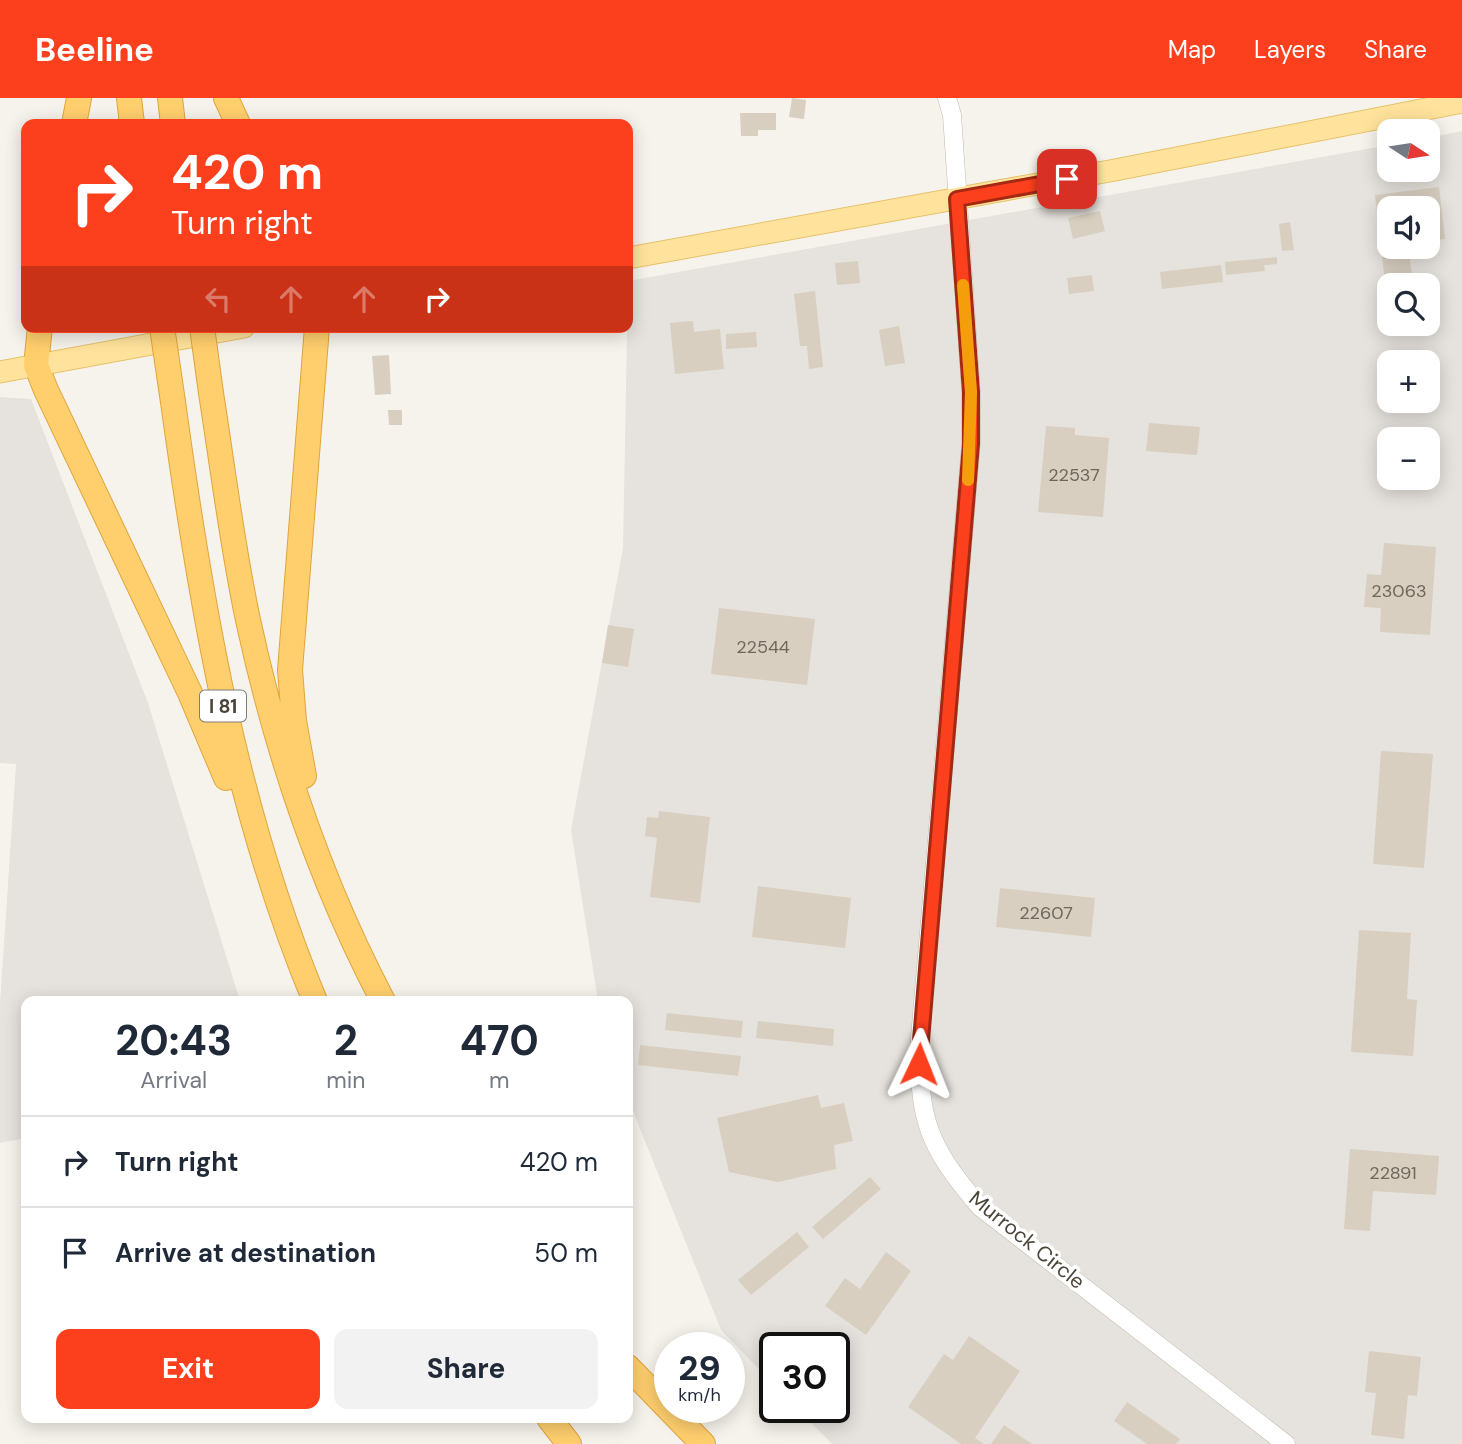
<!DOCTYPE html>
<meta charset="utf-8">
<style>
:root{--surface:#fff;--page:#f2f2f3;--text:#1f2937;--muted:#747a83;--line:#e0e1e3;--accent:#fc3f1d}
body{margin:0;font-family:"DM Sans",sans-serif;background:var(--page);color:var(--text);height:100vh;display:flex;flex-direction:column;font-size:26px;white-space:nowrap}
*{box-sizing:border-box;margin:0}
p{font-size:23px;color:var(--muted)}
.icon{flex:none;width:38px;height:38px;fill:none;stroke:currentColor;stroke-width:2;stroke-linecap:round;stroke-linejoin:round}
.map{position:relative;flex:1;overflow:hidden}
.sheet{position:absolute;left:21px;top:898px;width:612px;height:427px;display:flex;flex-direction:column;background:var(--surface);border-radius:14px;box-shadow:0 4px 18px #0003}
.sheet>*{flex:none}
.guide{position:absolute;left:21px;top:21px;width:612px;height:214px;border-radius:14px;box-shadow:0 4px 18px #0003;background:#fc3f1d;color:#fff;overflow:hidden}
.needle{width:46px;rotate:102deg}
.buttons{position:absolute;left:1377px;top:21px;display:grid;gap:14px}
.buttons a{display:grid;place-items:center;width:63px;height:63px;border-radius:14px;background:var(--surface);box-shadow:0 4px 18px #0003;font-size:35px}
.speed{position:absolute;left:654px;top:1234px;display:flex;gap:14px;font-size:35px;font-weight:700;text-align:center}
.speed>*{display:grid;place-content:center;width:91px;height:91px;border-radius:50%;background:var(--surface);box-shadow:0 4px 18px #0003;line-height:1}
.speed small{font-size:18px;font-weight:400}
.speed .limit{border:4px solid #111;border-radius:10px;background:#fff;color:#111}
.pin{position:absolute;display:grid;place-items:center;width:60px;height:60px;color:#fff;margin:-30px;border-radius:14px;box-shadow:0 4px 10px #0006}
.me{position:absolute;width:77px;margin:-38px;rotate:2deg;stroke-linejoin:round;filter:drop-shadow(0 0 5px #0008)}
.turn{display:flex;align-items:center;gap:24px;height:147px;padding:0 35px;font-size:32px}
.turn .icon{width:91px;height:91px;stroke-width:2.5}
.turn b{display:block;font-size:49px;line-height:60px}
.lanes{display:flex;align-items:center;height:66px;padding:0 35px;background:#0003;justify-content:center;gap:35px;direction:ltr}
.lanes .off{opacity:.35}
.eta{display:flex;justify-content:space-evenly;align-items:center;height:119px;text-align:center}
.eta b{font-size:42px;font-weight:700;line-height:49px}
.primary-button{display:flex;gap:14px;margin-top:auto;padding:14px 35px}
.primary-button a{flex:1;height:80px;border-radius:14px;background:var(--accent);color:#fff;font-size:28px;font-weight:700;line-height:80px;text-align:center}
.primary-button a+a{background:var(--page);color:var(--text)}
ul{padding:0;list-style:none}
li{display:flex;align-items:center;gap:21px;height:91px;padding:0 35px;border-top:2px solid var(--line)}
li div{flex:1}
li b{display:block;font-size:26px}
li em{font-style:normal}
header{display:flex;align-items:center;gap:42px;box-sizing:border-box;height:98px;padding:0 35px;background:var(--accent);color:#fff}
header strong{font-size:33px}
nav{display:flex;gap:38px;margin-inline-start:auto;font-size:24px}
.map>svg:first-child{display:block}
.industrial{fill:#e6e2dd;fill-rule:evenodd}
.building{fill:#d8cfc1}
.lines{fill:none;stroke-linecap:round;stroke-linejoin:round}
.minor-casing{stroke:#c2bbae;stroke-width:19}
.major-casing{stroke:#e6c16a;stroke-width:23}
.highway-casing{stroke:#e0a43c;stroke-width:26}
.minor{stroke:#fff;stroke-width:18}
.major{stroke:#ffe39c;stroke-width:21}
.highway{stroke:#ffcf6e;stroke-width:24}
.highway-bridge-casing{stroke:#e0a43c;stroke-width:26;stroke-linecap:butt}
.highway-bridge{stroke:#ffcf6e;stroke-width:24}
.route-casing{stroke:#a42913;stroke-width:18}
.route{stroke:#fc3f1d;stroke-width:12}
.slow{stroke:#f59e0b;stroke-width:12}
.labels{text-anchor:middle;stroke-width:7;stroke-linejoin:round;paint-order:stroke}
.number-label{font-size:18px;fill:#6e675b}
.shield{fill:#fff;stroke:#817c74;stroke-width:2}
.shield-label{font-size:19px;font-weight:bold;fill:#4b4439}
.street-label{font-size:21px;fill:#4b4439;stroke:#fff}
</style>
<header>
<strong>Beeline</strong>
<nav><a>Map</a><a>Layers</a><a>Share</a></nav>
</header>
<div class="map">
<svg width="1462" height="1346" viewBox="0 0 1462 1346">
<rect width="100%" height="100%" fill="#f6f3ec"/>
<path class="industrial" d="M 1462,33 L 1462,1346 L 832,1346 L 796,1309 L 835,1309 L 835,1250 L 775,1250 L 775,1288 L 721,1232 L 628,1001 L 628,903 L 598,903 L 571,732 L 623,450 L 628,183 L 1389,47 L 1390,72 L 1428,72 L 1428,40 ZM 1390,110 L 1428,110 L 1428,149 L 1390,149 ZM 1390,187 L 1428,187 L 1428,226 L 1390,226 ZM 1390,264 L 1428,264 L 1428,303 L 1390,303 ZM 1390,341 L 1428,341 L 1428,380 L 1390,380 Z
M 0,299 L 31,301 L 148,605 L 240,903 L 26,903 L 26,1040 L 0,1045 L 0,906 L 16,666 L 0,665 Z"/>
<path class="building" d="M 792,0 L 806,2 L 804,21 L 789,19 Z
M 740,15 L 776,15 L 776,32 L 758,32 L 758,38 L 741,38 Z
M 1439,89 L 1445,141 L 1428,143 L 1428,110 L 1390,110 L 1390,149 L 1408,149 L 1412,176 L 1401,177 L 1402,187 L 1390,187 L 1390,192 L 1386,193 L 1375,97 Z
M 1100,113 L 1105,133 L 1073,141 L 1068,120 Z
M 1290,124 L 1294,152 L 1282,153 L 1279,126 Z
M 1277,159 L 1277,166 L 1264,167 L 1265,173 L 1226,177 L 1225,164 Z
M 858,163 L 860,185 L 837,187 L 835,165 Z
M 1221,167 L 1223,184 L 1162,191 L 1160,174 Z
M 1092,177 L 1094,193 L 1069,196 L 1067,180 Z
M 815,193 L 823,269 L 809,271 L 807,248 L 800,248 L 794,196 Z
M 693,223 L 694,234 L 720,231 L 724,271 L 675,276 L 670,225 Z
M 899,228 L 905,265 L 885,268 L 879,232 Z
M 756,234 L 757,249 L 726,251 L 726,236 Z
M 389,257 L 391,296 L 375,297 L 372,258 Z
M 388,312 L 402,312 L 402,327 L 389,327 Z
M 1149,325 L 1200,329 L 1197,357 L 1146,353 Z
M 1046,328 L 1075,330 L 1075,337 L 1109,340 L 1103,419 L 1038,414 Z
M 1384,445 L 1436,449 L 1430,537 L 1380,534 L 1381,510 L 1364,509 L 1367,476 L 1381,477 Z
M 719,510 L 815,521 L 807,587 L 711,576 Z
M 608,527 L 634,531 L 628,569 L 602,565 Z
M 1381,653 L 1433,656 L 1424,770 L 1373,766 Z
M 659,713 L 710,719 L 700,805 L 650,799 L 657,740 L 645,738 L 647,719 L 658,720 Z
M 758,788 L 851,800 L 845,850 L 752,839 Z
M 1000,790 L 1095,800 L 1091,839 L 996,829 Z
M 1359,832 L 1411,835 L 1407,901 L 1417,902 L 1413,958 L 1351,954 Z
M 667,915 L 743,923 L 741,940 L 665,932 Z
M 758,923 L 834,931 L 833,948 L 756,940 Z
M 640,947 L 741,958 L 738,978 L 638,967 Z
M 818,997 L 821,1010 L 844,1005 L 853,1043 L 834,1047 L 836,1071 L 778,1084 L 729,1074 L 717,1020 Z
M 1350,1051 L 1439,1058 L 1436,1097 L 1373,1093 L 1370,1133 L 1344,1131 Z
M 870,1079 L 881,1091 L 823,1141 L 812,1129 Z
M 797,1134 L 809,1149 L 751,1197 L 738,1182 Z
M 886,1154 L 911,1173 L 866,1237 L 825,1208 L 845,1180 L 860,1191 Z
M 969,1238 L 1020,1273 L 975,1340 L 984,1346 L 961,1346 L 908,1309 L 944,1256 L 953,1262 Z
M 1369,1253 L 1421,1259 L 1417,1298 L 1408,1297 L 1404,1341 L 1371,1337 L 1376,1295 L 1365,1294 Z
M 1127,1304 L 1180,1341 L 1176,1346 L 1147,1346 L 1114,1323 Z
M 1004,1327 L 1032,1346 L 991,1346 Z"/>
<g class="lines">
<g class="minor-casing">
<path id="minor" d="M 947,0 L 952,17 L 971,294 L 971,346 L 920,940 C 918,1021 927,1047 980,1109 L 1286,1346"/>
</g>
<g class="major-casing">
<path id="major" d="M 628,160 L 1115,72 L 1462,4
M 0,274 L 244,229"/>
</g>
<g class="highway-casing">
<path id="highway" d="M 129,0 L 132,26
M 170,0 L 173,26
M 226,0 L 238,26
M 74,26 L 79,0
M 40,229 L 36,267 L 46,292 L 190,595 L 226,680
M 211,295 C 223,371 232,447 248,522 C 276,652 321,785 383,903
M 173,304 C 201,508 235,711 315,903
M 304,678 L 294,623 L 290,572 L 317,229
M 628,1269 L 703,1346
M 549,1320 L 569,1346"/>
</g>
<use href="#minor" class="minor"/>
<use href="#major" class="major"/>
<use href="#highway" class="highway"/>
<g class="highway-bridge-casing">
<path id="highway-bridge" d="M 162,229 L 173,304
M 202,229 L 211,295"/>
</g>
<use href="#highway-bridge" class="highway-bridge"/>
</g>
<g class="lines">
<g class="route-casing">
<path id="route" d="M 919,966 L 971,346 L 971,294 L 957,101 L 1067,81"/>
</g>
<use href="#route" class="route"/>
<path class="slow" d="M 963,187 L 971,294 L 968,382"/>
</g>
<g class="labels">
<g class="number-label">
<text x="1074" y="383">22537</text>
<text x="1399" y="499">23063</text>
<text x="763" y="555">22544</text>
<text x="1046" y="821">22607</text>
<text x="1393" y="1081">22891</text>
</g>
<rect class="shield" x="200" y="592.5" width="46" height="31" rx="5"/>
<g class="shield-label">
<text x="223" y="615">I 81</text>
</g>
<g class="street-label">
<text transform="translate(1027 1142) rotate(39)" y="7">Murrock Circle</text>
</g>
</g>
</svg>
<div class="buttons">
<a><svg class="needle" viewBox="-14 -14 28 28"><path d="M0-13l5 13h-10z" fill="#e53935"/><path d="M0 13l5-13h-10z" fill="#747a83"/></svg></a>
<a><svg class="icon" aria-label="sound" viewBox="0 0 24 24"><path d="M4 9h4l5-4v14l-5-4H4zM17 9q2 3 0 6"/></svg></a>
<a><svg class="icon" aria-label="search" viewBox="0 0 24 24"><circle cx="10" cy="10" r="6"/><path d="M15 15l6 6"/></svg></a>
<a>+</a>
<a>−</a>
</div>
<div class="speed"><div>29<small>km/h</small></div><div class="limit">30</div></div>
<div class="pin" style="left:1067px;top:81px;background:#d93025"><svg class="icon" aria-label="arrive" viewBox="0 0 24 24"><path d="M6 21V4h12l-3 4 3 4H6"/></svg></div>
<svg class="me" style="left:919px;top:966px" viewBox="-20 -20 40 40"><path d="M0-17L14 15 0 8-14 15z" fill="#fc3f1d" stroke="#fff" stroke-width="4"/></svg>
<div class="guide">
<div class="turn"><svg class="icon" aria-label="right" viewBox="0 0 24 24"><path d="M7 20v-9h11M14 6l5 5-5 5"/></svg><div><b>420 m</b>Turn right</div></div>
<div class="lanes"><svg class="icon off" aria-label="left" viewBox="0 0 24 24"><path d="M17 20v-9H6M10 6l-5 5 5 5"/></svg><svg class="icon off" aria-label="ahead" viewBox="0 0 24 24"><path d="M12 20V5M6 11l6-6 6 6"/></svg><svg class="icon off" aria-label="ahead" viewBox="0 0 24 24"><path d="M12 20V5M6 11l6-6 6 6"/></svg><svg class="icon" aria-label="right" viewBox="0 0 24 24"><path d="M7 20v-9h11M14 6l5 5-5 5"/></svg></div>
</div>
<section class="sheet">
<div class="eta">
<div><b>20:43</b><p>Arrival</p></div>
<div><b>2</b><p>min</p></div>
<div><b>470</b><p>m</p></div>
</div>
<ul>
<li><svg class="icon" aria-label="right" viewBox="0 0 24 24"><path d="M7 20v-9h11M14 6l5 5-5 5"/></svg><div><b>Turn right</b></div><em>420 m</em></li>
<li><svg class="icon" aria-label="arrive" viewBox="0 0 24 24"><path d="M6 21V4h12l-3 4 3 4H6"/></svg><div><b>Arrive at destination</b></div><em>50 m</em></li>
</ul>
<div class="primary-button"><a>Exit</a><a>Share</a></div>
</section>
</div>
